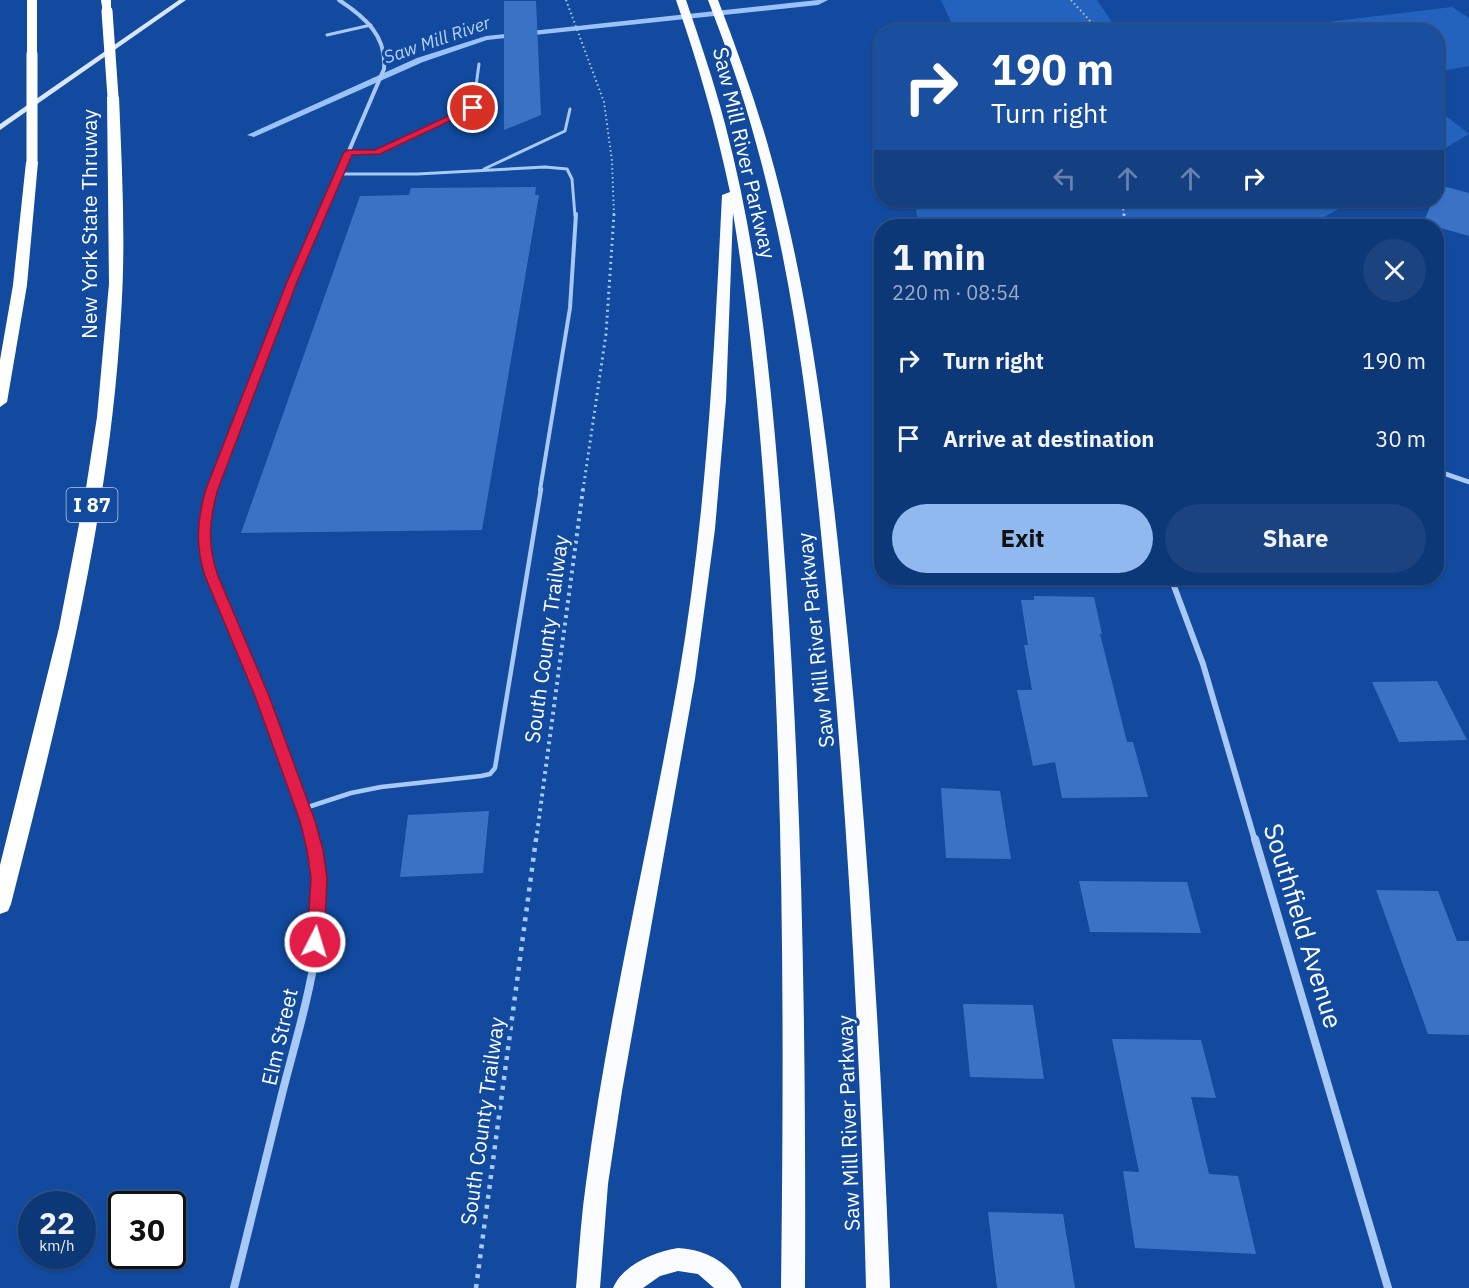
<!DOCTYPE html>
<meta charset="utf-8">
<style>
:root{--surface:#0d3877;--page:#1b437f;--text:#f1f3f6;--muted:#9aacc6;--line:#2d5289;--accent:#90b9f0}
body{margin:0;font-family:"IBM Plex Sans",sans-serif;background:var(--page);color:var(--text);height:100vh;display:flex;flex-direction:column;font-size:22px;white-space:nowrap}
*{box-sizing:border-box;margin:0}
p{font-size:20px;color:var(--muted)}
.icon{flex:none;width:33px;height:33px;fill:none;stroke:currentColor;stroke-width:2;stroke-linecap:round;stroke-linejoin:round}
.map{position:relative;flex:1;overflow:hidden}
.drawer{position:absolute;left:874px;top:219px;width:570px;height:366px;display:flex;flex-direction:column;background:var(--surface);border-radius:24px;box-shadow:0 2px 4px #0004,0 0 0 2px var(--line)}
.drawer>*{flex:none}
.top-card{position:absolute;left:874px;top:24px;width:570px;height:183px;border-radius:24px;box-shadow:0 2px 4px #0004,0 0 0 2px var(--line);background:#1a4fa0;color:#fff;overflow:hidden}
.speed{position:absolute;left:18px;top:1191px;display:flex;gap:12px;font-size:30px;font-weight:700;text-align:center}
.speed>*{display:grid;place-content:center;width:78px;height:78px;border-radius:50%;background:var(--surface);box-shadow:0 2px 4px #0004,0 0 0 2px var(--line);line-height:1}
.speed small{font-size:15px;font-weight:400}
.speed .limit{border:3px solid #111;border-radius:9px;background:#fff;color:#111}
.pin{position:absolute;display:grid;place-items:center;width:51px;height:51px;color:#fff;margin:-26px;border:3px solid #fff;border-radius:50%;box-shadow:0 2px 6px #0007}
.me{position:absolute;width:66px;margin:-33px;rotate:5deg;stroke-linejoin:round;filter:drop-shadow(0 0 4px #0008)}
.turn{display:flex;align-items:center;gap:21px;height:126px;padding:0 18px;font-size:27px}
.turn .icon{width:78px;height:78px;stroke-width:2.5}
.turn b{display:block;font-size:42px;line-height:51px}
.lanes{display:flex;align-items:center;height:57px;padding:0 18px;background:#0003;justify-content:center;gap:30px;direction:ltr}
.lanes .off{opacity:.35}
.round{display:grid;place-items:center;flex:none;width:63px;height:63px;border-radius:32px;background:var(--page)}
.headline{display:flex;align-items:center;justify-content:space-between;height:102px;padding:0 18px}
h1{font-size:36px;font-weight:700;line-height:45px}
.primary-button{display:flex;gap:12px;margin-top:auto;padding:12px 18px}
.primary-button a{flex:1;height:69px;border-radius:36px;background:var(--accent);color:#111;font-size:24px;font-weight:700;line-height:69px;text-align:center}
.primary-button a+a{background:var(--page);color:var(--text)}
ul{padding:0;list-style:none}
li{display:flex;align-items:center;gap:18px;height:78px;padding:0 18px}
li div{flex:1}
li b{display:block;font-size:22px}
li em{font-style:normal}
.map>svg:first-child{display:block}
.green{fill:#2463bd}
.lines{fill:none;stroke-linecap:round;stroke-linejoin:round}
.stream{fill:#9ac2f8;fill-rule:evenodd}
.building{fill:#3a73c6}
.path-far3{stroke:#a8c8f5;stroke-width:2;stroke-dasharray:1.5 3;stroke-linecap:butt}
.path-far2{stroke:#a8c8f5;stroke-width:3;stroke-dasharray:2 4;stroke-linecap:butt}
.path-far1{stroke:#a8c8f5;stroke-width:4;stroke-dasharray:3 4.5;stroke-linecap:butt}
.path{stroke:#a8c8f5;stroke-width:4.5;stroke-dasharray:4 6;stroke-linecap:butt}
.service-far2{stroke:#a8c8f5;stroke-width:3}
.service-far1{stroke:#a8c8f5;stroke-width:4}
.service{stroke:#a8c8f5;stroke-width:4.5}
.minor-far3{stroke:#a8c8f5;stroke-width:4}
.minor-far2{stroke:#a8c8f5;stroke-width:4.5}
.minor-far1{stroke:#a8c8f5;stroke-width:6}
.minor{stroke:#a8c8f5;stroke-width:8}
.secondary{fill:#d9e7fd;fill-rule:evenodd}
.trunk{fill:#fafcff;fill-rule:evenodd}
.motorway{fill:#fff;fill-rule:evenodd}
.motorway-bridge{stroke:#fff;stroke-width:11}
.route{fill:#e11d48;stroke:#92132f;stroke-width:1.5}
.labels{text-anchor:middle;stroke-width:6;stroke-linejoin:round;paint-order:stroke}
.far-water-label{font-size:18px;font-style:italic;fill:#b5d2fb;stroke:#114a9f}
.shield{fill:#114a9f;stroke:#b8c9e2;stroke-width:1.5}
.shield-label{font-size:20px;font-weight:bold;fill:#fff}
.street-label{font-size:21px;fill:#fff;stroke:#114a9f}
.near-street-label{font-size:26px;fill:#fff;stroke:#114a9f}
</style>
<div class="map">
<svg width="1469" height="1288" viewBox="0 0 1469 1288">
<rect width="100%" height="100%" fill="#114a9f"/>
<path class="green" d="M 941,0 L 1097,0 L 1118,31 L 948,31 L 953,26 Z
M 1452,7 L 1469,18 L 1469,66 L 1437,72 L 1437,32 L 1252,31 Z
M 1437,109 L 1469,134 L 1437,153 Z
M 914,200 L 1355,200 L 1324,217 L 1330,226 L 919,226 Z"/>
<g class="lines">
<path class="stream" d="M 818,0 L 828,0 L 818,5 L 487,40 L 423,62 L 254,137 L 247,135 L 417,58 L 486,36 Z"/>
</g>
<path class="building" d="M 504,1 L 536,1 L 541,115 L 504,130 Z
M 1439,185 L 1469,193 L 1469,236 L 1423,223 L 1433,200 L 1437,200 Z
M 536,187 L 535,195 L 539,195 L 482,530 L 241,533 L 360,196 L 409,195 L 411,188 Z
M 1034,596 L 1094,597 L 1102,634 L 1100,634 L 1127,742 L 1133,742 L 1148,797 L 1062,798 L 1055,762 L 1033,766 L 1017,690 L 1032,690 L 1024,645 L 1028,645 L 1021,600 L 1034,600 Z
M 1437,681 L 1467,740 L 1399,742 L 1372,682 Z
M 941,788 L 1000,791 L 1011,859 L 946,858 Z
M 489,811 L 483,873 L 400,877 L 408,815 Z
M 1079,881 L 1187,882 L 1201,933 L 1090,932 Z
M 1376,890 L 1438,891 L 1457,941 L 1469,941 L 1469,1035 L 1428,1034 Z
M 963,1004 L 1033,1005 L 1044,1079 L 970,1077 Z
M 1112,1039 L 1201,1040 L 1216,1098 L 1191,1097 L 1209,1174 L 1238,1176 L 1256,1254 L 1135,1248 L 1123,1171 L 1139,1172 Z
M 988,1212 L 1063,1214 L 1075,1288 L 997,1288 Z"/>
<g class="lines">
<path class="path-far3" d="M 566,0 L 604,102 L 612,161 L 614,216
M 1071,0 L 1100,32
M 1122,200 L 1124,216"/>
<path class="path-far2" d="M 1124,214 L 1125,226
M 583,490 L 606,334 L 614,214"/>
<path class="path-far1" d="M 536,841 L 583,489"/>
<path class="path" d="M 476,1288 L 536,839"/>
<path class="service-far2" d="M 327,35 L 371,25
M 348,152 L 377,152 L 473,108 L 479,64
M 484,169 L 565,131 L 570,109
M 339,174 L 417,174 L 545,167 L 567,169 L 572,179 L 575,216"/>
<path class="service-far1" d="M 540,490 L 570,308 L 576,214"/>
<path class="service" d="M 302,809 L 351,793 L 381,787 L 481,776 L 490,774 L 495,768 L 541,489"/>
<path class="minor-far3" d="M 321,216 L 384,69 C 387,36 365,17 339,0"/>
<path class="minor-far2" d="M 1437,471 L 1469,482
M 212,490 L 292,282 L 321,214"/>
<path class="minor-far1" d="M 212,489 L 204,519 L 206,559 L 262,696 L 312,841
M 1171,578 L 1203,664 L 1255,841"/>
<path class="minor" d="M 1255,839 L 1388,1288
M 234,1288 C 250,1223 266,1159 282,1094 C 302,1014 335,922 312,839"/>
<path class="secondary" d="M 179,0 L 186,0 L 0,130 L 0,124 Z"/>
<path class="trunk" d="M 676,0 L 686,0 C 700,41 714,82 725,124 C 764,271 775,426 786,577 C 803,813 806,1051 805,1288 L 781,1288 C 784,1052 784,815 770,579 C 763,456 753,334 733,213 L 726,400 L 715,529 L 695,679 L 622,1091 L 608,1184 L 600,1288 L 576,1288 C 579,1253 581,1218 586,1183 C 608,1014 649,848 678,681 C 706,520 714,358 722,195 L 730,192 C 716,126 698,63 676,0 Z
M 708,0 L 718,0 C 736,47 753,94 767,142 C 814,304 831,474 848,640 C 869,856 882,1072 890,1288 L 866,1288 C 861,1072 850,856 831,641 C 816,474 801,305 756,143 C 743,94 726,47 708,0 Z
M 678,1248 C 705,1249 731,1263 742,1288 L 714,1288 L 698,1274 L 678,1271 L 660,1276 L 643,1288 L 613,1288 C 623,1264 655,1252 678,1248 Z"/>
<path class="motorway" d="M 27,0 L 37,0 L 37,54 L 32,57 L 27,54 Z
M 101,0 L 111,0 L 111,13 L 103,13 Z
M 113,94 L 119,97 C 122,170 126,242 121,315 C 110,515 60,711 11,904 L 8,911 L 0,914 L 0,865 L 59,628 L 86,488 L 97,417 L 109,284 L 107,97 Z
M 32,158 L 38,162 L 27,285 L 7,402 L 0,407 L 0,360 L 13,285 L 26,162 Z"/>
<path class="motorway-bridge" d="M 107,11 L 113,97
M 32,54 L 32,162"/>
</g>
<path class="route" d="M 470,106 L 477,108 L 380,154 L 352,155 L 297,282 L 218,489 C 209,520 207,545 218,576 L 269,696 L 315,821 L 323,850 L 327,878 L 324,942 L 321,947 L 315,949 L 310,947 L 307,942 L 311,878 L 307,850 L 300,821 L 255,696 L 205,576 C 195,544 197,520 206,489 L 287,282 L 344,152 L 348,150 L 375,150 Z"/>
<g class="labels">
<g class="far-water-label">
<text transform="translate(437 40) rotate(-19)" y="6">Saw Mill River</text>
</g>
<rect class="shield" x="66.5" y="488" width="51" height="34" rx="4.5"/>
<g class="shield-label">
<text x="92" y="512">I 87</text>
</g>
<g class="street-label">
<text transform="translate(744 153) rotate(77)" y="7">Saw Mill River Parkway</text>
<text transform="translate(90 224) rotate(-90)" y="7">New York State Thruway</text>
<text transform="translate(547 639) rotate(-82)" y="7">South County Trailway</text>
<text transform="translate(816 640) rotate(-96)" y="7">Saw Mill River Parkway</text>
<text transform="translate(280 1037) rotate(-77)" y="7">Elm Street</text>
<text transform="translate(483 1121) rotate(-82)" y="7">South County Trailway</text>
<text transform="translate(849 1123) rotate(-92)" y="7">Saw Mill River Parkway</text>
</g>
<g class="near-street-label">
<text transform="translate(1303 926) rotate(73)" y="9">Southfield Avenue</text>
</g>
</g>
</svg>
<div class="speed"><div>22<small>km/h</small></div><div class="limit">30</div></div>
<div class="pin" style="left:473px;top:108px;background:#d93025"><svg class="icon" aria-label="arrive" viewBox="0 0 24 24"><path d="M6 21V4h12l-3 4 3 4H6"/></svg></div>
<svg class="me" style="left:315px;top:942px" viewBox="-20 -20 40 40"><circle r="17" fill="#e11d48" stroke="#fff" stroke-width="3"/><path d="M0-11L8 9 0 5-8 9z" fill="#fff"/></svg>
<div class="top-card">
<div class="turn"><svg class="icon" aria-label="right" viewBox="0 0 24 24"><path d="M7 20v-9h11M14 6l5 5-5 5"/></svg><div><b>190 m</b>Turn right</div></div>
<div class="lanes"><svg class="icon off" aria-label="left" viewBox="0 0 24 24"><path d="M17 20v-9H6M10 6l-5 5 5 5"/></svg><svg class="icon off" aria-label="ahead" viewBox="0 0 24 24"><path d="M12 20V5M6 11l6-6 6 6"/></svg><svg class="icon off" aria-label="ahead" viewBox="0 0 24 24"><path d="M12 20V5M6 11l6-6 6 6"/></svg><svg class="icon" aria-label="right" viewBox="0 0 24 24"><path d="M7 20v-9h11M14 6l5 5-5 5"/></svg></div>
</div>
<section class="drawer">
<div class="headline"><div><h1>1 min</h1><p>220 m · 08:54</p></div><a class="round"><svg class="icon" aria-label="close" viewBox="0 0 24 24"><path d="M6 6l12 12M18 6L6 18"/></svg></a></div>
<ul>
<li><svg class="icon" aria-label="right" viewBox="0 0 24 24"><path d="M7 20v-9h11M14 6l5 5-5 5"/></svg><div><b>Turn right</b></div><em>190 m</em></li>
<li><svg class="icon" aria-label="arrive" viewBox="0 0 24 24"><path d="M6 21V4h12l-3 4 3 4H6"/></svg><div><b>Arrive at destination</b></div><em>30 m</em></li>
</ul>
<div class="primary-button"><a>Exit</a><a>Share</a></div>
</section>
</div>
